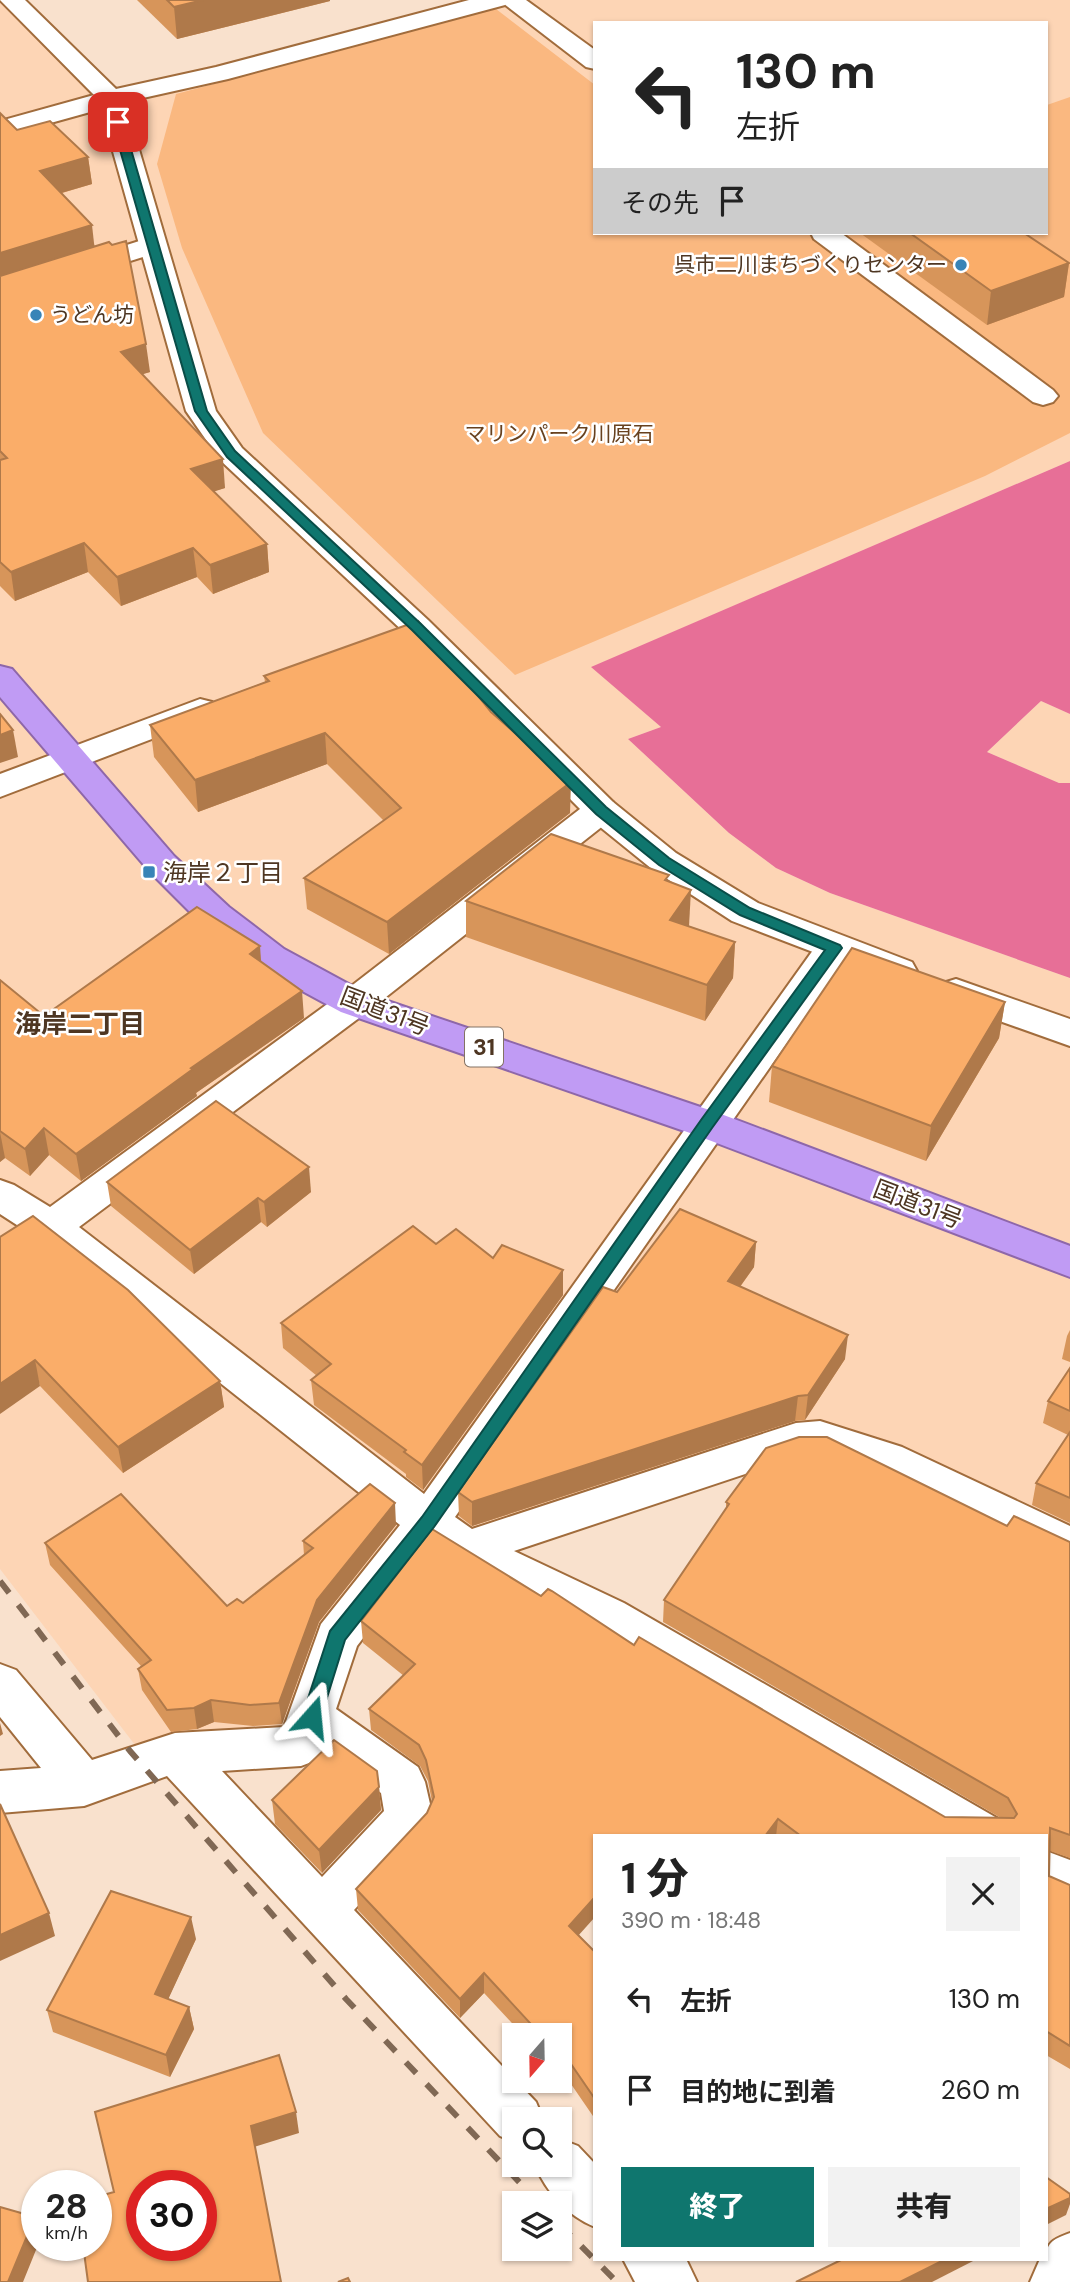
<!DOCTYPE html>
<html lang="ja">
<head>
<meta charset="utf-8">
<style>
  body { margin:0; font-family:"DM Sans","Noto Sans JP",sans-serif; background:#f2f2f2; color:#222; height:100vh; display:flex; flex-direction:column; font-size:26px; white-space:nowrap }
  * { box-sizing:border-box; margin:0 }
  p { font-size:23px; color:#767676 }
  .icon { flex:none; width:38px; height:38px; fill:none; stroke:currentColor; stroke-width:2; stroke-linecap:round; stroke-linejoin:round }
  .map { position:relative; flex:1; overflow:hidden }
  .details { position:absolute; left:593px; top:1834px; width:455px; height:427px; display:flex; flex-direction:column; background:#fff; border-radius:0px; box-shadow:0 2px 5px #0004 }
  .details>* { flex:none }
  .top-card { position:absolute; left:593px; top:21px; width:455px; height:214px; border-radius:0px; box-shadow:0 2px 5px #0004; background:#fff; color:#222; overflow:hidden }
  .needle { width:46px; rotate:200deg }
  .fabs { position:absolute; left:502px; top:2023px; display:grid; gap:14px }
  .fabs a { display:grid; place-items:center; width:70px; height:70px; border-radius:0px; background:#fff; box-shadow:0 2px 5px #0004; font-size:35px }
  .speed { position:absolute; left:21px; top:2170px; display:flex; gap:14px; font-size:35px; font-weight:700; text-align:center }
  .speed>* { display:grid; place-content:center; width:91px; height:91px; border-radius:50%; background:#fff; box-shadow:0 2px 5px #0004; line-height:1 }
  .speed small { font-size:18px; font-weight:400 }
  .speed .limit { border:10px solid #d22; background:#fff; color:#111 }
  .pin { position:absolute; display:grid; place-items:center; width:60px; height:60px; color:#fff; margin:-30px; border-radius:14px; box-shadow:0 4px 10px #0006 }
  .me { position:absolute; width:77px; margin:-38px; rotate:18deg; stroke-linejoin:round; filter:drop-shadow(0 0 5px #0008) }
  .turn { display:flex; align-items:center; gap:24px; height:147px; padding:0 28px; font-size:32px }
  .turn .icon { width:91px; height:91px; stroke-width:2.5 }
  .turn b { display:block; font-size:49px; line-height:60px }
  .then { display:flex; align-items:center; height:66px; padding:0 28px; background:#0003; gap:14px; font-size:26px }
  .round { display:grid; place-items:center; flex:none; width:74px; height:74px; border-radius:0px; background:#f2f2f2 }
  .head { display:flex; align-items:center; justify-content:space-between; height:119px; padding:0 28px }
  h1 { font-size:42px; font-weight:800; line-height:52px }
  .primary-button { display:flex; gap:14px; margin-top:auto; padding:14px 28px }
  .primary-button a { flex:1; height:80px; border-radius:0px; background:#0f766e; color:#fff; font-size:28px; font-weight:800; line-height:80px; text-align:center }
  .primary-button a+a { background:#f2f2f2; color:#222 }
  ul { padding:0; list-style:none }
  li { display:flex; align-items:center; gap:21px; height:91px; padding:0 28px }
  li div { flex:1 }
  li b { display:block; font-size:26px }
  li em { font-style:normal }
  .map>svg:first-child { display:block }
</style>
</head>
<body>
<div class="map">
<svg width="1070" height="2282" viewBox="0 0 1070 2282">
  <rect width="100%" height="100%" fill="#f9e1cd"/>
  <!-- built -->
  <g fill="#fdd5b5" fill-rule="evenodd">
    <path d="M0 0H25L118 88 488 0H1070V461L592 667 661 727 628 739 729 833 776 868 830 893 1070 978V1551L774 1443 364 1606 317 1722 261 1754 135 1745 0 1569ZM595 23H1046V233H595Z"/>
    <polygon points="1041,701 1070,714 1070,783 1059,783 987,752"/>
  </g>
  <!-- green -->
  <polygon fill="#fab880" points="496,9 595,85 595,233 1046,233 1047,105 1070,97 1070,433 985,476 515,675 263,433 182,248 157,164 176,94"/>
  <!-- water -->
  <polygon fill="#e76f97" points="1070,461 1070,714 1041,701 987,752 1059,783 1070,783 1070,978 830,893 776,868 729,833 628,739 661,727 591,667"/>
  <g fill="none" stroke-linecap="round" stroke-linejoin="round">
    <!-- minor casing -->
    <g stroke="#a16c3c" stroke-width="4">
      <g id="minor">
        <polygon points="499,0 526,0 595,50 595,69 586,67"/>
        <polygon points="811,233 841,233 1053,390 1058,396 1053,402 1043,405 1033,402 814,239"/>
        <polygon points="152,237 162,239 166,245 162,251 0,302 0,285"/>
        <polygon points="200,699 212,702 217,709 212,716 0,797 0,774"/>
        <path d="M601 799 613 802 618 810 613 818 367 1012 79 1227 424 1494 821 939 834 936 847 939 852 948 847 957 455 1517 472 1529 796 1423 820 1421 902 1447 1070 1526V1564L874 1472 820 1455 796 1457 514 1551 624 1603 1002 1821 1009 1836H942L592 1629 452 1562 432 1548 357 1646 336 1709 418 1767 425 1782 433 1817 426 1832 354 1910 536 2102 543 2119H514V2142L500 2136 167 1776 84 1806 0 1813V1771L41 1768 0 1717V1664L16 1670 92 1760 175 1733 284 1727 321 1624 400 1525 37 1238 0 1214V1180L14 1185 50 1207 341 994 589 802ZM322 1750 381 1793 384 1811 322 1877 222 1771 301 1766 317 1760Z"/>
        <polygon points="1046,1851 1070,1860 1070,1907 1046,1897"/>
        <path d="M560 2139 578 2146 595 2164V2227C568 2216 546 2192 535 2165H560Z"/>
        <path d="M1070 2233V2282H1030L1040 2259H1046C1046 2241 1055 2239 1070 2233Z"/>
        <polygon points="623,2259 686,2259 697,2282 635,2282"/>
      </g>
    </g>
    <!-- tertiary casing -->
    <g stroke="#a16c3c" stroke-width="4">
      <g id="tertiary">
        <polygon points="0,0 25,0 116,89 216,67 469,0 509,0 505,5 228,79 125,102 216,411 242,448 428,620 613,802 676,853 758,903 912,962 917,971 912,980 899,984 886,980 732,921 652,869 589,818 406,634 220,460 186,411 101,109 0,137 0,121 94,95"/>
        <polygon points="956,979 1070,1019 1070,1046 943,1001 938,992 943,983"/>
      </g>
    </g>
    <!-- trunk casing -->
    <g stroke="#8e67a9" stroke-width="4">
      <polygon id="trunk" points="0,666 12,669 174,856 229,907 284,949 367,994 721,1114 1070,1246 1070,1277 693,1134 341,1012 258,967 203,925 150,872 0,697"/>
    </g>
    <!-- minor -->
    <use href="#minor" fill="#fff" fill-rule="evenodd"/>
    <!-- tertiary -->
    <use href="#tertiary" fill="#fff" fill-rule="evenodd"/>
    <!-- trunk -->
    <use href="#trunk" fill="#c09bf4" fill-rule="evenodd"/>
    <!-- rail -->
    <g stroke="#806854" stroke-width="6" stroke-dasharray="15 15" stroke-linecap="butt">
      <polyline points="0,1581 130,1751 346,1999 539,2203"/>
      <polyline points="560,2225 617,2282"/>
    </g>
  </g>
  <!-- wall -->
  <g fill="#d7955a">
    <polygon points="137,0 330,0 330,1 177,39"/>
    <polygon points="0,113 17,130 88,157 92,184 62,193 95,246 150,372 142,374 225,488 214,491 267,544 269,572 213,594 197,577 121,606 88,572 15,601 0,586"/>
    <polygon points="860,233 1024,233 1069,263 1064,297 987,325"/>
    <polygon points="264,676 570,813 389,954 307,909 304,878 384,821 327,764 198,812 154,757 150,725 265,682"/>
    <polygon points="669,882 689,926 735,942 733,978 705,1021 466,937 466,901"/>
    <polygon points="261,962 304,1018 196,1093 197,1096 81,1181 49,1155 30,1176 5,1158 0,1162 0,980 44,1016"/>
    <polygon points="1005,1002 999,1038 926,1161 769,1102 772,1066"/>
    <polygon points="107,1182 311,1192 267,1227 261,1222 194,1274 111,1206"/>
    <polygon points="0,1237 220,1381 224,1407 123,1473 40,1386"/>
    <polygon points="756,1242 754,1267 740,1287 845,1359 805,1420 795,1421 472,1526 459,1516 458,1492 617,1292"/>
    <polygon points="436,1244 493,1258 563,1270 563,1295 423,1490 406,1477 406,1474 314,1405 311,1380 317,1376 283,1348 281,1323"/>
    <polygon points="1070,1330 1070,1362 1062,1359 1067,1336"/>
    <polygon points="1070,1368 1070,1523 1032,1505 1036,1483 1068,1435 1043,1423 1048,1401"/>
    <polygon points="726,1502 1007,1526 1070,1542 1070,1858 1050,1851 1049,1876 1070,1885 1070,2069 1046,2055 1046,1836 595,1836 579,1935 595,1952 595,2119 560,2068 560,2035 523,2035 484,1993 460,2018 358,1910 356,1889 427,1813 432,1802 428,1781 420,1766 371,1730 369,1709 404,1676 363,1643 361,1621 541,1596 634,1645 945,1817 1001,1818 663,1622 664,1600 726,1509"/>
    <polygon points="396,1525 319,1622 282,1724 253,1726 214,1722 197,1729 171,1732 142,1690 138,1669 141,1666 50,1565 45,1543 227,1606 243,1603 304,1555 303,1541"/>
    <polygon points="379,1787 381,1810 322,1873 275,1824 272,1800"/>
    <polygon points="196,1939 168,1999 189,2007 194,2029 170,2077 53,2032 47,2010"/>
  </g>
  <!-- shaded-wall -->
  <g fill="#af794a">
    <polygon points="203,0 330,0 330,1 177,39 174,7"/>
    <polygon points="88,157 92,184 44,198 40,171"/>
    <polygon points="92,225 95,252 0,282 0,253"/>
    <polygon points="1069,263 1064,297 987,325 991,291"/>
    <polygon points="146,344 150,372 124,380 121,352"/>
    <polygon points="223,459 225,488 194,498 191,469"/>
    <polygon points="84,543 88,572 15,601 11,572"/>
    <polygon points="267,544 269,572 213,594 210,565"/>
    <polygon points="193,548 197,577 121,606 117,577"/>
    <polygon points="13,730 18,757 0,763 0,735"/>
    <polygon points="325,733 327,764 198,812 195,780"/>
    <polygon points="571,782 570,813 389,954 387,922"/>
    <polygon points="691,890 689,926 668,956 670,920"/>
    <polygon points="735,942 733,978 705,1021 707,985"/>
    <polygon points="260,946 262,973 250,954"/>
    <polygon points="302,991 304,1018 196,1093 197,1096 81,1181 76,1154 191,1068"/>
    <polygon points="1005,1002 999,1038 926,1161 931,1126"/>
    <polygon points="44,1128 49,1155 30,1176 25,1149"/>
    <polygon points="0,1132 5,1158 0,1162"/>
    <polygon points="309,1167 311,1192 267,1227 264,1202"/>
    <polygon points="258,1198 261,1222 194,1274 190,1250"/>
    <polygon points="756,1242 754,1267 726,1306 728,1281"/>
    <polygon points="563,1270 563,1295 423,1490 422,1465"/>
    <polygon points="848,1335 845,1359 805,1420 808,1395"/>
    <polygon points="35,1360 40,1386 0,1414 0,1384"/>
    <polygon points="220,1381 224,1407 123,1473 118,1447"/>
    <polygon points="798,1396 795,1421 472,1526 472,1502"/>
    <polygon points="395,1503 396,1525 319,1622 282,1724 279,1703 317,1600"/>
    <polygon points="211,1700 214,1722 197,1729 194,1708"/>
    <polygon points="0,1723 3,1734 0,1736"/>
    <polygon points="379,1787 381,1810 322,1873 319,1850"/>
    <polygon points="778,1819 776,1836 765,1836"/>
    <polygon points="595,1897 595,1917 569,1946 569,1926"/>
    <polygon points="49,1913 55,1936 0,1961 0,1935"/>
    <polygon points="191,1917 196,1939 160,2017 155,1994"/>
    <polygon points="484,1973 484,1993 460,2018 460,1999"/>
    <polygon points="189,2007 194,2029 170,2077 166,2055"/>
    <polygon points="296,2112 299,2133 254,2147 251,2126"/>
    <polygon points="1070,2198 1070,2204 1066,2215 1046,2225 1046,2209"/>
    <polygon points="35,2217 37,2224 37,2245 38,2245 23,2282 8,2282"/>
    <polygon points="946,2259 977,2259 932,2282 900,2282"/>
  </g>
  <!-- building -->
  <g fill="#faad69" stroke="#af794a" stroke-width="2" fill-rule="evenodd">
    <polygon points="167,0 203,0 174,7"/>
    <polygon points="0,113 17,130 50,121 88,157 40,171 92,225 0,253"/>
    <polygon points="910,233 1024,233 1069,263 991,291"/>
    <polygon points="126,241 146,344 121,352 223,459 191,469 267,544 210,565 193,548 117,577 84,543 11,572 0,562 0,460 7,458 0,451 0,276 109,242 112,245"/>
    <polygon points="418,621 491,712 571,782 387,922 304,878 401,808 325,733 195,780 150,725 269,681 264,676"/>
    <polygon points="0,714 13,730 0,735"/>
    <polygon points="551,834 669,875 665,880 691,890 670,920 735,942 707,985 466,901"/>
    <polygon points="197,907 260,946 250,954 302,991 191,1068 193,1069 76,1154 44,1128 25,1149 0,1131 0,980 44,1016"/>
    <polygon points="852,948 1005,1002 931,1126 772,1066"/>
    <polygon points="216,1101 309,1167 264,1202 258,1198 190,1250 107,1182"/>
    <polygon points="680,1209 756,1242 728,1281 848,1335 808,1395 798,1396 472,1502 458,1492 603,1287 617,1292"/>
    <polygon points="33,1216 128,1290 220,1381 118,1447 35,1360 0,1384 0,1237"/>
    <polygon points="413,1226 436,1244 456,1229 493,1258 502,1245 563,1270 422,1465 404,1452 406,1450 311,1380 331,1364 281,1323"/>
    <polygon points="1070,1368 1070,1411 1048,1401"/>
    <polygon points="1070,1432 1070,1498 1036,1483"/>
    <polygon points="799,1437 827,1437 1007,1526 1014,1516 1070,1542 1070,1835 1050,1828 1049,1876 1070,1885 1070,2046 1046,2031 1046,1836 801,1836 778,1819 765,1836 595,1836 595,1897 569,1926 595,1952 595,2099 560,2048 560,2035 541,2035 484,1973 460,1999 356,1889 427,1813 434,1797 426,1760 419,1745 369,1709 415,1664 361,1621 432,1529 541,1596 548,1589 552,1591 634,1645 639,1637 945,1817 1014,1818 1017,1814 1008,1798 664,1600 729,1504 726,1502 766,1448"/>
    <polygon points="370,1484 395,1503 317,1600 279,1703 250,1705 211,1700 194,1708 167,1710 138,1669 151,1660 45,1543 121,1494 227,1606 237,1599 243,1603 313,1548 303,1541"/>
    <polygon points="334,1740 377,1771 379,1787 319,1850 272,1800"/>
    <polygon points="0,1804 49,1913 0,1935"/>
    <polygon points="111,1891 191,1917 155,1994 189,2007 166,2055 47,2010"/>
    <path d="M279 2055 296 2112 251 2126 281 2282H88L83 2245H96V2197L114 2192 95 2112ZM142 2186H201V2245H142Z"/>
    <polygon points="1046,2177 1070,2194 1070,2198 1046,2209"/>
    <polygon points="0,2207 35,2217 8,2282 0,2282"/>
    <polygon points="843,2259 946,2259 900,2282 796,2282"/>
    <polygon points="348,2278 350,2282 338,2282"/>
  </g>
  <!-- route -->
  <polygon fill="#0f766e" stroke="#0a4d48" stroke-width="2" points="118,119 123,122 207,411 235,451 421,624 606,807 669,858 750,908 840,945 842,948 712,1128 434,1527 345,1640 321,1717 319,1722 312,1725 305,1722 302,1717 330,1631 422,1517 701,1120 825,950 740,915 659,865 596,814 412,630 227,457 195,411 112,122"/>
  <!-- markers -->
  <g fill="#3884b7" stroke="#fff" stroke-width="2.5">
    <circle cx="961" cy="265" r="7"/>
    <circle cx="36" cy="315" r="7"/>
    <rect x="142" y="865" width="14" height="14" rx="3.5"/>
  </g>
  <g text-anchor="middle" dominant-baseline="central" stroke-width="5" stroke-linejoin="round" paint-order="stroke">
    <!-- far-poi labels -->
    <g font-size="21" fill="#4e3622" stroke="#fff" text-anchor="end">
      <text x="947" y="265">呉市二川まちづくりセンター</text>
      <text x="50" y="315" text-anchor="start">うどん坊</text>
    </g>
    <!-- far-park labels -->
    <g font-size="21" fill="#68411e" stroke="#fff">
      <text x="559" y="434">マリンパーク川原石</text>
    </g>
    <!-- shield labels -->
    <rect fill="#fff" stroke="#837264" stroke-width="2" x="465" y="1027.5" width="38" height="39" rx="5"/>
    <g font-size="23" font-weight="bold" fill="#4e3622">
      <text x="484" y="1047">31</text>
    </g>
    <!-- poi labels -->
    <g font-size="24" fill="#4e3622" stroke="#fff" text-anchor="start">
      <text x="163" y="872">海岸２丁目</text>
    </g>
    <!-- street labels -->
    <g font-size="24" fill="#4e3622" stroke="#fff">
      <text transform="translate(385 1011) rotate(21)">国道31号</text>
      <text transform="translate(918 1204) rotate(21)">国道31号</text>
    </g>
    <!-- neighbourhood labels -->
    <g font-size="26" font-weight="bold" fill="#4e3622" stroke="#fff">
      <text x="80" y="1024">海岸二丁目</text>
    </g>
  </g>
</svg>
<div class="fabs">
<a><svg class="needle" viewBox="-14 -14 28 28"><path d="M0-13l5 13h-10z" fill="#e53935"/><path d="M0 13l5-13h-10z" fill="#767676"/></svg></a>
<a><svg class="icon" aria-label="search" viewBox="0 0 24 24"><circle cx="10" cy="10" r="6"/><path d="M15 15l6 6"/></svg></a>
<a><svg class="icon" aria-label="layers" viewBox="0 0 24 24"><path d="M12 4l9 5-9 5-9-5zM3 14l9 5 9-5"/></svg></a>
</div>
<div class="speed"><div>28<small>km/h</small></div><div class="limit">30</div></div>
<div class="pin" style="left:118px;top:122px;background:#d93025"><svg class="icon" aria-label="arrive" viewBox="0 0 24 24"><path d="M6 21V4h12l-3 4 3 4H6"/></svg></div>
<svg class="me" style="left:312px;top:1717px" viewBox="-20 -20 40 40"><path d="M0-17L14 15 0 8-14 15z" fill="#0f766e" stroke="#fff" stroke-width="4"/></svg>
<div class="top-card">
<div class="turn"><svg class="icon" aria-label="left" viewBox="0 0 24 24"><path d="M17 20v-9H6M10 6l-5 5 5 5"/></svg><div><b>130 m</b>左折</div></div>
<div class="then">その先<svg class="icon" aria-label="arrive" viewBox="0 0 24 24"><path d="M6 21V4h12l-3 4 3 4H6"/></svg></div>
</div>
<section class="details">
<div class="head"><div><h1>1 分</h1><p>390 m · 18:48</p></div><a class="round"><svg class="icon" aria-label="close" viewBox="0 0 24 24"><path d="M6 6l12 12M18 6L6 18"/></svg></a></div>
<ul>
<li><svg class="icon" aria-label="left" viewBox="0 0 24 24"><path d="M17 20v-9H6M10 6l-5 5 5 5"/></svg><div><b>左折</b></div><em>130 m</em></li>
<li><svg class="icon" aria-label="arrive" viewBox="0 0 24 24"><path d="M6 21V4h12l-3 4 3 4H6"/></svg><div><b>目的地に到着</b></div><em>260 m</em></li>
</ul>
<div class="primary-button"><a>終了</a><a>共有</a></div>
</section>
</div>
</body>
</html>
